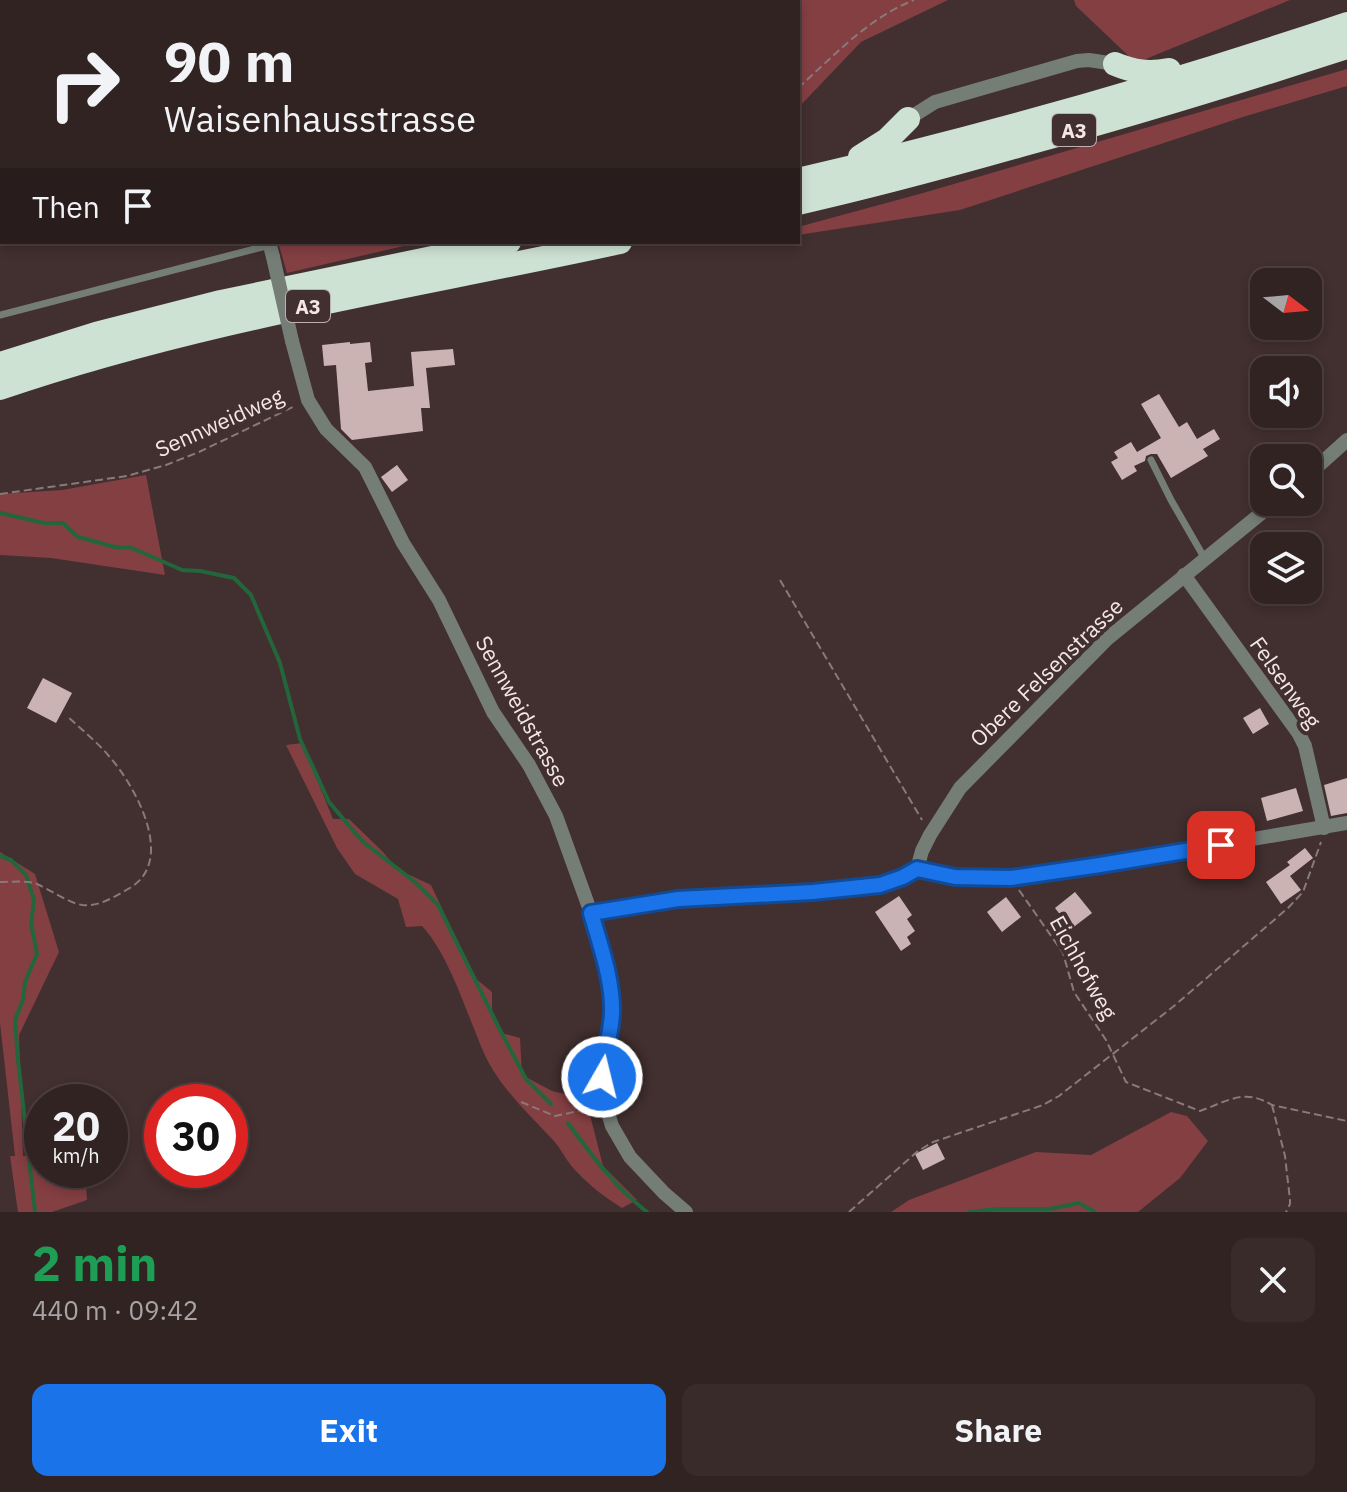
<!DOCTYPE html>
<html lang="en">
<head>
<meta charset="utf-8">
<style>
  body { margin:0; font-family:"IBM Plex Sans",sans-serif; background:#3a2b2b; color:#f1f3f6; height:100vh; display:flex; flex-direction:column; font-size:30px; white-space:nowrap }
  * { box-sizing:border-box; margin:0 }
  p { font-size:26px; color:#a8a4a6 }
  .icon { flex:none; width:44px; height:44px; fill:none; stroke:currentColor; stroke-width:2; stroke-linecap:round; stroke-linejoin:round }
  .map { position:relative; height:1212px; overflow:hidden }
  .sheet { display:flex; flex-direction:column; background:#322323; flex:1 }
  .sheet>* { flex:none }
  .guide { position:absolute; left:0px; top:0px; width:800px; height:244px; box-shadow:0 4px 12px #0003,0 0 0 2px #4d4041; background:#322323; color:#f1f3f6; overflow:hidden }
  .needle { width:52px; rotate:106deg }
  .fabs { position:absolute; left:1250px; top:268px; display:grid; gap:16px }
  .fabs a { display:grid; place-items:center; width:72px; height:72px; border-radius:16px; background:#322323; box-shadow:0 4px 12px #0003,0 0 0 2px #4d4041; font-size:40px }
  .speed { position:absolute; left:24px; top:1084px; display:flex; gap:16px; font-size:40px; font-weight:700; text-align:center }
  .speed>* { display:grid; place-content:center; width:104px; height:104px; border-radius:50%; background:#322323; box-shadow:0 4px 12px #0003,0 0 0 2px #4d4041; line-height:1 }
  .speed small { font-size:20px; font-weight:400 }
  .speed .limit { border:12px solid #d22; background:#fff; color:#111 }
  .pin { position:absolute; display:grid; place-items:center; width:68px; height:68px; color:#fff; margin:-34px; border-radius:16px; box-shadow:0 4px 12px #0006 }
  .me { position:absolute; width:88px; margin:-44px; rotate:8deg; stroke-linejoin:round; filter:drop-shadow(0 0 6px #0008) }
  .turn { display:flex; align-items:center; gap:28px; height:168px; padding:0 32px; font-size:36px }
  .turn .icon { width:104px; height:104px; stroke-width:2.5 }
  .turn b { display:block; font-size:56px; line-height:68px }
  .then { display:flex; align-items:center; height:76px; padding:0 32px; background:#0003; gap:16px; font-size:30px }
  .round { display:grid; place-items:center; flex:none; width:84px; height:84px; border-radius:16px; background:#3a2b2b }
  .head { display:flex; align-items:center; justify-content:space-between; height:136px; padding:0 32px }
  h1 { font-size:48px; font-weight:800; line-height:60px; color:#1e9e55 }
  .primary-button { display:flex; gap:16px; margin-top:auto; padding:16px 32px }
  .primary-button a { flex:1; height:92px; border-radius:16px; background:#1a73e8; color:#fff; font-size:32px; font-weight:800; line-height:92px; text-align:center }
  .primary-button a+a { background:#3a2b2b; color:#f1f3f6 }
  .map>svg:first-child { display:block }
</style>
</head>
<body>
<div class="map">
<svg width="1347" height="1212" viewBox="0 0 1347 1212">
  <rect width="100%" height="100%" fill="#422f2f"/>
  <!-- green -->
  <g fill="#843f43">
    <polygon points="309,0 948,0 861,42 798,108 798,2 310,2"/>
    <polygon points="1074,0 1290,0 1136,63 1076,6"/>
    <polygon points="1347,69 1347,86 1243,117 960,210 798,235 798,227 923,193"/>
    <polygon points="278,242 421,242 287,273"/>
    <polygon points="146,475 165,575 51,558 0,555 0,494 62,490"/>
    <path d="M302 743 333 819H349L383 852 397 869 431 885 475 978 492 992V1014L501 1033 520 1038 522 1075 552 1091 586 1099 603 1166 637 1200 622 1208C604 1197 589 1185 574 1169 566 1160 561 1149 553 1140 528 1113 499 1087 484 1053 467 1015 450 956 422 926L406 927 398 899 355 874 337 848 286 745Z"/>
    <polygon points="0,852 35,874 59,952 19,1035 23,1156 42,1156 42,1170 85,1170 87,1200 52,1212 18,1212 10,1156 15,1156 0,1023"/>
    <polygon points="1171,1112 1187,1116 1208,1141 1180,1178 1138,1212 891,1212 909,1200 1036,1152 1091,1155"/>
  </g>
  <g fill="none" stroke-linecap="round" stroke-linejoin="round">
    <!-- stream -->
    <g stroke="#23663c" stroke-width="4">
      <polyline points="0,513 44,523 63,523 78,537 115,547 132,548 182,570 200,571 234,578 251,595 280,663 300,739 329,802 362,841 415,882 438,905 499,1028 526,1079 551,1104"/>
      <polyline points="0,856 11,860 26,875 34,900 31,923 37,954 25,982 23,1000 15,1020 18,1060 35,1212"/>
      <path d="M568 1123C592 1156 615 1187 647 1212"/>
      <polyline points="969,1212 997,1209 1050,1209 1079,1203 1095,1212"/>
    </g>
  </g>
  <!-- building -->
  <g fill="#ccb3b3">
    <polygon points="350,342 350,344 370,342 372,362 365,363 368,391 414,386 411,352 453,349 455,365 426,368 430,408 421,408 423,431 352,440 341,429 336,365 324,366 322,345"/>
    <polygon points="1159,394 1179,427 1187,422 1197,439 1214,429 1220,439 1203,449 1208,456 1171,478 1157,454 1151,454 1146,456 1145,461 1134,466 1137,471 1122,480 1111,462 1118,458 1114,452 1131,442 1137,452 1161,438 1141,404"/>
    <polygon points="397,465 408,480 392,492 381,477"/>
    <polygon points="43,678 72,693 56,723 27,708"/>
    <polygon points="1260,708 1269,724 1253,734 1243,718"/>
    <polygon points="1347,778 1347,813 1331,816 1324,785"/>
    <polygon points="1296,788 1303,811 1267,821 1261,798"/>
    <polygon points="1216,813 1220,827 1213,829 1215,834 1203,837 1197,820"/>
    <polygon points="1305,848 1313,858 1290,876 1301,890 1281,904 1266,882 1290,865 1287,862"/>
    <polygon points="1075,892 1092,913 1071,929 1055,908"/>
    <polygon points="899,896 912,915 907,919 915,931 907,937 911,944 901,951 875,912"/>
    <polygon points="1006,897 1021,917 1002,932 987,912"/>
    <polygon points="937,1143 945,1159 923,1170 915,1154"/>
  </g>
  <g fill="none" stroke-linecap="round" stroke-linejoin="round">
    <!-- path -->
    <g stroke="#8a7979" stroke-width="2" stroke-dasharray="8 4" stroke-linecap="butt">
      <polyline points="272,2 273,0"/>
      <polyline points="530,2 531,0"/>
      <polyline points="760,2 764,0"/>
      <path d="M798 88C834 56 868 18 914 0"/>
      <polyline points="0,494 127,476 166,465 199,452 295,406"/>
      <polyline points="780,580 922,820"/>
      <path d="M0 882C12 882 26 880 37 884 50 890 69 903 82 905 99 907 114 897 128 889 178 862 135 785 108 755 96 741 81 729 67 716"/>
      <path d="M1019 890 1063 953 1074 992 1106 1040 1126 1082 1200 1111C1228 1101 1244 1088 1272 1105L1347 1121"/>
      <polyline points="521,1102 555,1116 593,1108"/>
      <polyline points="1272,1105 1285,1156 1290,1200 1290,1204 1286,1212"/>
      <polyline points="849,1212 918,1151 933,1142 1043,1105 1059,1096 1174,1006 1288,908 1303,892 1321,842"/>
    </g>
    <!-- lane -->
    <g stroke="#757d77" stroke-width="7">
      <polyline points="0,315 270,245"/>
      <polyline points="1151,460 1171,500 1205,559"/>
    </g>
    <!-- street -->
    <g stroke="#757d77" stroke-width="14">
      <polyline points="908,119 935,102 1077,61 1089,60 1115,64"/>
      <polyline points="0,120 2,121"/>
      <polyline points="269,242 273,257"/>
      <polyline points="292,341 308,400 326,429 365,467 403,543 439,600 493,712 529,765 556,816 591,913 605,965 611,995 612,1013 602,1077 606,1106 612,1126 630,1157 664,1193 686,1212"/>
      <polyline points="1308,475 1347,440"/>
      <polyline points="1184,575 1299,734 1305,746 1324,828"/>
      <polyline points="917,869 922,851 930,835 960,788 1107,639 1275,502"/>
      <polyline points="591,913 678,899 813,892 880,885 903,877 917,869 955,877 1011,878 1100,865 1347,823"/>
    </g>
    <!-- highway -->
    <g stroke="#cee2d3" stroke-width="24">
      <path d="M1115 64C1134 72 1149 74 1169 70"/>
      <polyline points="860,157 887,140 908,119"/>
      <path d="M798 180C983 137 1167 85 1347 24"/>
      <path d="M798 203C873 186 947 166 1021 145 1131 115 1239 82 1347 47"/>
      <polyline points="0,364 96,334 221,302 509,242"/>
      <path d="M0 388C201 319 413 287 620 242"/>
    </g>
    <!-- street-bridge -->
    <polyline stroke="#757d77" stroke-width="14" points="273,257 292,341"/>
  </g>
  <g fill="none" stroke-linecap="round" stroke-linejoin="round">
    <!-- route casing -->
    <g stroke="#114b97" stroke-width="20">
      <path id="route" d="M602 1077C604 1056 611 1034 612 1013 613 980 600 945 591 913L678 899 813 892 880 885 903 877 917 869 955 877 1011 878 1100 865 1221 845"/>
    </g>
    <!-- route -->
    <use href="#route" stroke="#1a73e8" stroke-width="14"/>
  </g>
  <g text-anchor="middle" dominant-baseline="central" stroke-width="8" stroke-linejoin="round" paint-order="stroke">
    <!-- shield labels -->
    <g fill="#422f2f" stroke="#bfb0b0" stroke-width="2">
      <rect x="1052" y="114" width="44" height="32" rx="6"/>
      <rect x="286" y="290" width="44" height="32" rx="6"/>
    </g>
    <g font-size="20" font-weight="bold" fill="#f4e7e7">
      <text x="1074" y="130">A3</text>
      <text x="308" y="306">A3</text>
    </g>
    <!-- street labels -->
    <g font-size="22" fill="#f4e7e7" stroke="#422f2f">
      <text transform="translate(219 422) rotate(-24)">Sennweidweg</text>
      <text transform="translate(1046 672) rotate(-44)">Obere Felsenstrasse</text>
      <text transform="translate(1286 682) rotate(55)">Felsenweg</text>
      <text transform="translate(523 711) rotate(61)">Sennweidstrasse</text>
      <text transform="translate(1084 967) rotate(61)">Eichhofweg</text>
    </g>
  </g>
</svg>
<div class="fabs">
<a><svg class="needle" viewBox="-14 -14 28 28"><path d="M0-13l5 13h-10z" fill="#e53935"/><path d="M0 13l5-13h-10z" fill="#a8a4a6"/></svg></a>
<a><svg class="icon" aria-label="sound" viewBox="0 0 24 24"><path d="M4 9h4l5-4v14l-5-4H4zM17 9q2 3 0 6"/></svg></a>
<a><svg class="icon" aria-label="search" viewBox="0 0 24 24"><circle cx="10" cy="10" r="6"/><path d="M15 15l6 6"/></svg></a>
<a><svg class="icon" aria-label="layers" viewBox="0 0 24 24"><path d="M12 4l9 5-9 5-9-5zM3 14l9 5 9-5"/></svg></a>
</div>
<div class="speed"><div>20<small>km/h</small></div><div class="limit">30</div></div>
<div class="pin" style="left:1221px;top:845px;background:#d93025"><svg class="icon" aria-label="arrive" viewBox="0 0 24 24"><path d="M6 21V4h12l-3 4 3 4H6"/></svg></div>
<svg class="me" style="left:602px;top:1077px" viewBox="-20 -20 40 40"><circle r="17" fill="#1a73e8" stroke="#fff" stroke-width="3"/><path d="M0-11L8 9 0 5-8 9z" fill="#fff"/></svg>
<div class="guide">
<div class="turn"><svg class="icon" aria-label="right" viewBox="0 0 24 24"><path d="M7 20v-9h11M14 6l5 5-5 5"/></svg><div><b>90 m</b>Waisenhausstrasse</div></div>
<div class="then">Then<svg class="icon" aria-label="arrive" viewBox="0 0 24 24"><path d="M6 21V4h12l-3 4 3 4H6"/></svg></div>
</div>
</div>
<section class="sheet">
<div class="head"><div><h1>2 min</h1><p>440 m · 09:42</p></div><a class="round"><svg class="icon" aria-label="close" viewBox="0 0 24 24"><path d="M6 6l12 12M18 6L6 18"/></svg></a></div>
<div class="primary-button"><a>Exit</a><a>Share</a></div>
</section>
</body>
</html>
